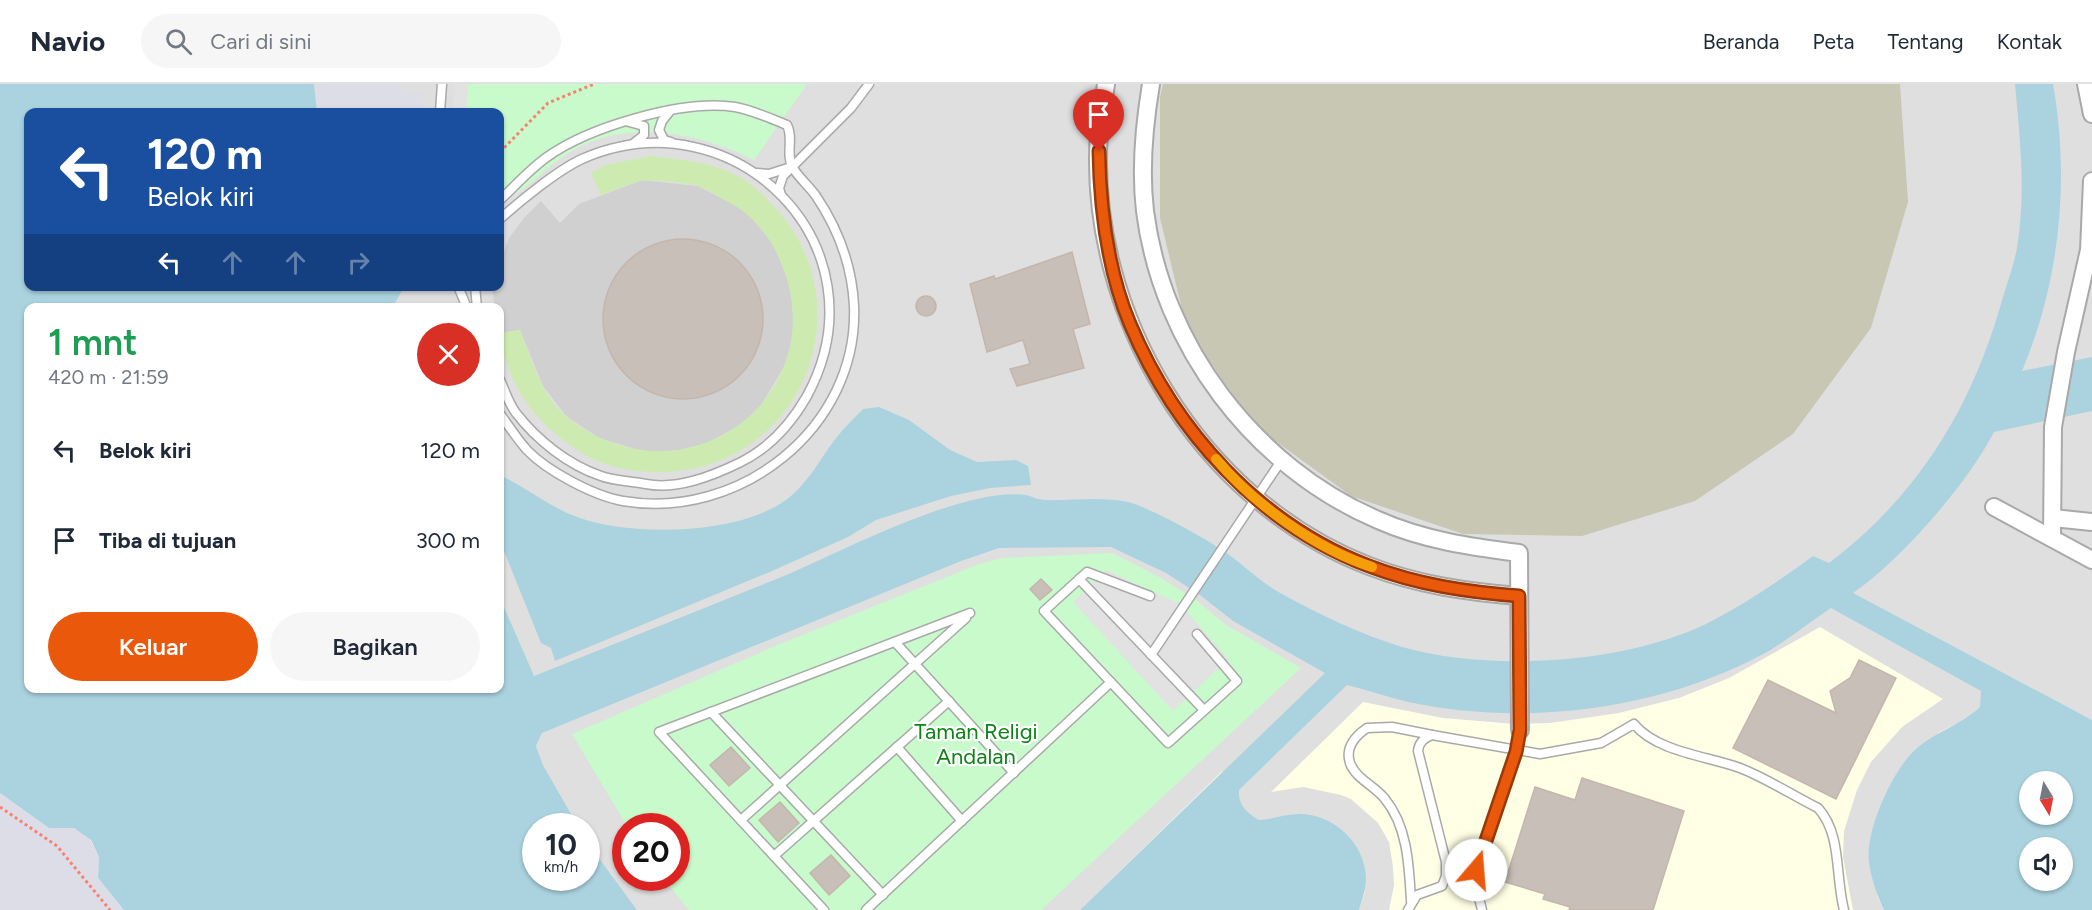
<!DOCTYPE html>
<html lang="id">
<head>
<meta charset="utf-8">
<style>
  body { margin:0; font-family:Figtree,sans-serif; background:#f6f6f7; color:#1f2937; height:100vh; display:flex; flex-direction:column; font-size:22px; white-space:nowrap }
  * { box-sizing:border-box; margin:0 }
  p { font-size:20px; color:#747a83 }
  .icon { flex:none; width:33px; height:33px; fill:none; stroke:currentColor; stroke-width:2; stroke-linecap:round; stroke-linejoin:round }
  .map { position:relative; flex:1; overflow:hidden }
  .side { position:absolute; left:24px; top:219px; width:480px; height:390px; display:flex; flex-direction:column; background:#fff; border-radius:12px; box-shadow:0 2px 4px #0004 }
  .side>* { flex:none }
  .hud { position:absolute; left:24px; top:24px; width:480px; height:183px; border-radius:12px; box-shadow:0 2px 4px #0004; background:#1a4fa0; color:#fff; overflow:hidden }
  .needle { width:39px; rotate:170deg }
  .controls { position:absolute; left:2019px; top:687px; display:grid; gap:12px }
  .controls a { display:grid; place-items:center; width:54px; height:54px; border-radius:50%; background:#fff; box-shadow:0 2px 4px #0004; font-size:30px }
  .speed { position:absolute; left:522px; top:729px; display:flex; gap:12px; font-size:30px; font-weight:700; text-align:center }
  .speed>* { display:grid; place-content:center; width:78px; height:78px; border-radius:50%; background:#fff; box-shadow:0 2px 4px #0004; line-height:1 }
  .speed small { font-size:15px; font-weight:400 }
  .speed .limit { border:9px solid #d22; background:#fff; color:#111 }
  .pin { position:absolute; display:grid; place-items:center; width:51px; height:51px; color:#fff; margin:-62px -26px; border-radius:50% 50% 50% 0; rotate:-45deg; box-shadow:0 0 6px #0007 }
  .pin .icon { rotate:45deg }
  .me { position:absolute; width:66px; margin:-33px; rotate:18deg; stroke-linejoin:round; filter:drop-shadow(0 0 4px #0008) }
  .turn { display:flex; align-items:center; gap:21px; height:126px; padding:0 24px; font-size:27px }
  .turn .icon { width:78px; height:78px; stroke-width:2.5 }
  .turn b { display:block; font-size:42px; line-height:51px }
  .lanes { display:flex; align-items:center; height:57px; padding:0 24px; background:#0003; justify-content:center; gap:30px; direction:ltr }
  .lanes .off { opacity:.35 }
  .round { display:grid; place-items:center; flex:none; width:63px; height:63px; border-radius:32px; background:#f6f6f7 }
  .summary { display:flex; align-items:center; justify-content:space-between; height:102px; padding:0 24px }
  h1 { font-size:36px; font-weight:600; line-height:45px; color:#1e9e55 }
  .button { display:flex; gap:12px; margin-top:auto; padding:12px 24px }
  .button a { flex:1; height:69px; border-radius:36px; background:#ea580c; color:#fff; font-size:24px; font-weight:600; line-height:69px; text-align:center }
  .button a+a { background:#f6f6f7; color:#1f2937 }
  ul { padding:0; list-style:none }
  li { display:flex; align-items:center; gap:18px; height:90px; padding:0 24px }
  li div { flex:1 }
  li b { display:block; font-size:22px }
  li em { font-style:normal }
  header { display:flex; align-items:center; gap:36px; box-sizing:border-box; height:84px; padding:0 30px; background:#fff; border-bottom:2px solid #e0e1e3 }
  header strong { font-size:28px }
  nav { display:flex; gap:33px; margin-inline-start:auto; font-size:21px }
  .search { width:420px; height:54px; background:#f6f6f7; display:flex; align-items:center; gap:15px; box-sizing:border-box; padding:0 21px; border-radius:33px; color:#747a83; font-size:22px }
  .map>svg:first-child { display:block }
</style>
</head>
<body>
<header>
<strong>Navio</strong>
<div class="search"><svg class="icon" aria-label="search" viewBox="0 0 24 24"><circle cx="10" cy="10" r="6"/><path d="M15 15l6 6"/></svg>Cari di sini</div>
<nav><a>Beranda</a><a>Peta</a><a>Tentang</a><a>Kontak</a></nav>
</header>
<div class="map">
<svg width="2092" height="826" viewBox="0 0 2092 826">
  <rect width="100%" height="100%" fill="#f2efe9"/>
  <!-- residential -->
  <path fill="#e0dfdf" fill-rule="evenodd" d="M314 0H2092V636L2011 593 1969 634 1939 648 1877 812 1884 826H1359L1365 808 1317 733 1301 730 1259 736 1247 729 1222 687 1080 826H637L591 766 587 758 586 742H578L543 681 536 662 542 649 553 643 500 514V224L393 223 404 203 500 202V28H317ZM626 742H676V794H626Z"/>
  <!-- education -->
  <polygon fill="#ffffe5" points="1820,543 1943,615 1902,643 1871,678 1857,706 1844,747 1843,773 1853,826 1389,826 1394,801 1393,783 1389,758 1378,739 1351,715 1341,711 1303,703 1271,708 1363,618 1443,634 1515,640 1550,639 1619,629 1679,614 1729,594"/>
  <!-- religious -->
  <polygon fill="#d0d0d0" points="642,96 698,102 746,127 774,161 791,204 794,245 787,278 758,326 737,343 707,359 680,366 648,369 599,354 566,332 543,302 520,246 500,249 500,224 494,223 493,208 494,203 500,202 500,179 509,154 524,134 541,117 560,139 579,120"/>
  <!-- construction -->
  <polygon fill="#c7c7b4" points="1163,0 1900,0 1908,118 1871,244 1793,350 1695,417 1582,452 1463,450 1351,412 1255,342 1187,246 1160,134 1160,13"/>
  <!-- grass -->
  <path fill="#cdebb0" d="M650 72C681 75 710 78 738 92 757 103 774 121 787 138 862 242 791 385 663 388 633 389 602 383 577 366 534 337 507 302 500 249L520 246C530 271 537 298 554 320 567 336 586 348 605 356 716 402 827 297 783 184 773 157 757 133 730 119 720 114 709 106 698 102 688 99 650 95 640 97 627 101 614 106 601 111L591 89 605 81Z"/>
  <!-- park -->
  <g fill="#c8facc">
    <path d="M468 0H807L754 76C696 46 613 32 557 77 542 88 519 113 501 115L500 28H466Z"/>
    <polygon points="1112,469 1161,494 1196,516 1226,541 1301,584 1041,826 689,826 663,794 676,794 676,742 627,742 572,650 780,560 979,480 1003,474"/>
  </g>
  <!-- parking -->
  <g fill="#e2e2e2">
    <polygon points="455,0 468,0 466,28 453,28"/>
    <polygon points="1106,486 1180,520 1228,575 1173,627 1073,518"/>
  </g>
  <!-- plaza -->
  <g fill="#dddde8">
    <polygon points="314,0 396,0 409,10 423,9 422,28 317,28"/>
    <polygon points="0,709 49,744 74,744 89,754 99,773 98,794 124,826 0,826"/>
  </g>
  <!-- water -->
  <g fill="#aad3df" fill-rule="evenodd">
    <path d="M0 0H314L317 28H28V202L404 203 393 223 28 224V604H500V514L534 592C619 558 705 524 791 489 846 465 967 402 1025 411 1032 412 1038 416 1045 416 1072 417 1101 412 1128 418 1151 424 1213 458 1232 473 1249 486 1263 500 1282 510 1320 531 1360 550 1402 563 1491 588 1624 580 1708 539 1745 520 1779 497 1813 472L1829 479C1920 410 1973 321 2003 213 2008 197 2014 180 2017 164 2026 110 2020 54 2015 0H2053C2070 96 2060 197 2022 287L2092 273V327L1994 348C1968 399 1901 476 1853 509L2092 636V826H1884C1877 811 1871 794 1869 778 1865 748 1891 690 1912 669 1931 649 1960 642 1980 623L1981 607 1831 524C1810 538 1789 555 1767 568 1661 626 1526 643 1408 618 1388 613 1367 606 1347 601L1239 706C1238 721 1246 728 1259 736 1273 735 1286 730 1300 730 1331 730 1360 755 1365 785 1368 799 1363 813 1359 826H1080L1325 589 1233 537 1200 511 1166 489 1111 463 999 464 961 477 542 649 536 662 543 681 578 742H536V794H586L587 758 637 826H124L98 794 99 773 91 756 74 744H49L0 709ZM2030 698H2062V730H2030ZM2030 764H2062V796H2030Z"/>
    <path d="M879 323 909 336 950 366 977 378 1016 376 1028 382 1031 401 990 404 951 412 876 436 848 453 772 487 555 577 551 564 541 559 500 457V391C527 404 550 424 580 434 634 453 745 451 791 412 812 394 823 369 841 348 848 340 856 332 863 325Z"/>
  </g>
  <!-- building -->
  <g fill="#c7bfb8" stroke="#c4b6ab" stroke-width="1.5">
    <circle cx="683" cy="235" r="80"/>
    <polygon points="1072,168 1090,240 1073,245 1084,284 1017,302 1010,285 1030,280 1023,256 987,268 970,200 994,192 995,195"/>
    <circle cx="926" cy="222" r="10"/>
    <polygon points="1041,495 1052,506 1040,516 1030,505"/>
    <polygon points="1859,576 1896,594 1836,715 1733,664 1768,596 1836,629 1830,607 1850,594"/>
    <polygon points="731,663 750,684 729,702 710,681"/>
    <polygon points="1582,694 1684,727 1653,826 1569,826 1570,823 1543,815 1545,810 1505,798 1535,703 1575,716"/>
    <polygon points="780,718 799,739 778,758 759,736"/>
    <polygon points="831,771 850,792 829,811 810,789"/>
  </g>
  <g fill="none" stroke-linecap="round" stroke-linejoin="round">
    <!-- lane casing -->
    <g stroke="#a9a9a9" stroke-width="11">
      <g id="lane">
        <polyline points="670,27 662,37 659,46 664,56 671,58"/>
        <polyline points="440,28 442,0"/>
        <polyline points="629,38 644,42 644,51 634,59"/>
        <polyline points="757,89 769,90 788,84"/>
        <polyline points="781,111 779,104 783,92 851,24 869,0"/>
        <path d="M500 116C515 102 530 85 547 73 589 43 683 15 735 23 752 26 770 34 787 41 794 54 785 71 793 84 799 94 809 102 816 112 839 146 852 181 854 222 859 344 739 437 623 417 594 412 547 387 527 366 517 355 509 342 500 330"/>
        <path d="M500 135C520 117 558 86 582 75 735 8 888 163 807 312 791 340 768 365 739 379 712 392 677 406 646 400 631 397 614 397 601 392 568 381 537 356 516 329 509 320 505 307 500 296"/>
        <polyline points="458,202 467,224"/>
        <polyline points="475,202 477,224"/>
        <polyline points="1079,495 1204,626"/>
        <polyline points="1150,512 1087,488 1044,527 1168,659 1237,597 1197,550"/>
        <polyline points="895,558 1014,689"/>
        <polyline points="1151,571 1281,377"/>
        <polyline points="711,628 883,811"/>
        <polyline points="897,663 962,737"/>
        <polyline points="741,736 966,534"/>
        <polyline points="774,772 949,617"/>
        <path d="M1411 817C1409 783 1408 743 1385 715 1375 702 1356 695 1350 679 1345 664 1355 652 1367 644L1392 643 1432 651"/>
        <polyline points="824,826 659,648 970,529"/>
        <polyline points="866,826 1111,598"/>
        <path d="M1408 826 1417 811 1442 802 1446 792V778L1418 667C1419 658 1424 654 1432 651L1540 670 1601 659 1634 640C1657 668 1707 672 1740 684 1766 694 1792 711 1818 724 1842 750 1835 792 1844 826"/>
        <polyline points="1482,826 1476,802 1476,787 1516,668 1520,646"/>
      </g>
    </g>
    <!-- street casing -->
    <g stroke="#a9a9a9" stroke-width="20">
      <g id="street">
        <path d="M1106 0C1104 16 1100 33 1099 49 1086 229 1200 417 1369 482 1418 501 1468 508 1519 512"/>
        <path d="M1151 0C1144 42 1140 85 1145 127 1162 261 1254 383 1378 436 1423 456 1471 463 1519 469L1520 646"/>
        <polyline points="2086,0 2092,30"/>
        <polyline points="1994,423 2092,476"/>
        <polyline points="2053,434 2092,438"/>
        <polyline points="2052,454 2053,343 2066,268 2089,166 2092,97"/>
      </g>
    </g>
    <!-- path -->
    <g stroke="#fa8072" stroke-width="3" stroke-dasharray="3 3" stroke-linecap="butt">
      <polyline points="500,68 548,19 594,0"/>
      <polyline points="0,723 57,762 110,826"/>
    </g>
    <!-- lane -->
    <use href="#lane" stroke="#fff" stroke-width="8"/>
    <!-- street -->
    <use href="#street" stroke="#fff" stroke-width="16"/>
  </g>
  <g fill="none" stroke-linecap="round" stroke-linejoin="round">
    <!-- route casing -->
    <g stroke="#983908" stroke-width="15">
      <path id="route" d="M1099 67C1100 125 1107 185 1130 240 1175 347 1259 440 1369 482 1418 501 1468 508 1519 512L1520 646 1516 668 1476 786"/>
    </g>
    <!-- route -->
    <use href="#route" stroke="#ea580c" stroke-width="10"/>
    <!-- slow -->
    <path stroke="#f59e0b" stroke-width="10" d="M1216 375C1254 420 1316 465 1372 483"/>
  </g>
  <g text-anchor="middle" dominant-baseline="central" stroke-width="4.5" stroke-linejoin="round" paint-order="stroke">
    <!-- park labels -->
    <g font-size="22" fill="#0c8416" stroke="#fff">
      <text x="976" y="647">Taman Religi<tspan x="976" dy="25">Andalan</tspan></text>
    </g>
  </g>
</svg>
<div class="controls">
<a><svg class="needle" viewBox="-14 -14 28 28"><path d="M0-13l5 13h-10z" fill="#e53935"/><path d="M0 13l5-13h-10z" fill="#747a83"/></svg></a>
<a><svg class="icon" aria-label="sound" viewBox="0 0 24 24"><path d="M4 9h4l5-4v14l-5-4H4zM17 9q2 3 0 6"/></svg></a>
</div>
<div class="speed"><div>10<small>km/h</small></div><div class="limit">20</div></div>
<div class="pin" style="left:1099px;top:67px;background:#d93025"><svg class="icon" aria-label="arrive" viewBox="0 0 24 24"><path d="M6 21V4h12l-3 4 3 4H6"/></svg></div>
<svg class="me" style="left:1476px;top:786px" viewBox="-20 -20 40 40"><circle r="19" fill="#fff"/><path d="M0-13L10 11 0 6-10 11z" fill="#ea580c"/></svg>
<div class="hud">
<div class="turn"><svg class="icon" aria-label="left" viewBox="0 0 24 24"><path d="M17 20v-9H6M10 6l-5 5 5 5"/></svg><div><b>120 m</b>Belok kiri</div></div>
<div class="lanes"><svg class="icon" aria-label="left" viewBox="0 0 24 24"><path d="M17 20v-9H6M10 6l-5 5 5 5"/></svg><svg class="icon off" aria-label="ahead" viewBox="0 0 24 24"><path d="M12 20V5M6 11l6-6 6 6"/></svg><svg class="icon off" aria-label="ahead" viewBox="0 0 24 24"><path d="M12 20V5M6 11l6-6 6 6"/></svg><svg class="icon off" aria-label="right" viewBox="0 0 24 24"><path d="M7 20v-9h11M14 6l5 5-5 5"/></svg></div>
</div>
<section class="side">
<div class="summary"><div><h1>1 mnt</h1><p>420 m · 21:59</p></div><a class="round" style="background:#d93025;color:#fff"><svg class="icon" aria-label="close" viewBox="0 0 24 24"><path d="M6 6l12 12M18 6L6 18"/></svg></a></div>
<ul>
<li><svg class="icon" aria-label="left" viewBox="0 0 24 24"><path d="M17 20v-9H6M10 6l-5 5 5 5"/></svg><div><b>Belok kiri</b></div><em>120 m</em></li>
<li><svg class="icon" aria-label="arrive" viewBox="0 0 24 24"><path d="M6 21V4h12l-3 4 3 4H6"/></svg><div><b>Tiba di tujuan</b></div><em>300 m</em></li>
</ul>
<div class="button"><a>Keluar</a><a>Bagikan</a></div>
</section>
</div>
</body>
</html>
